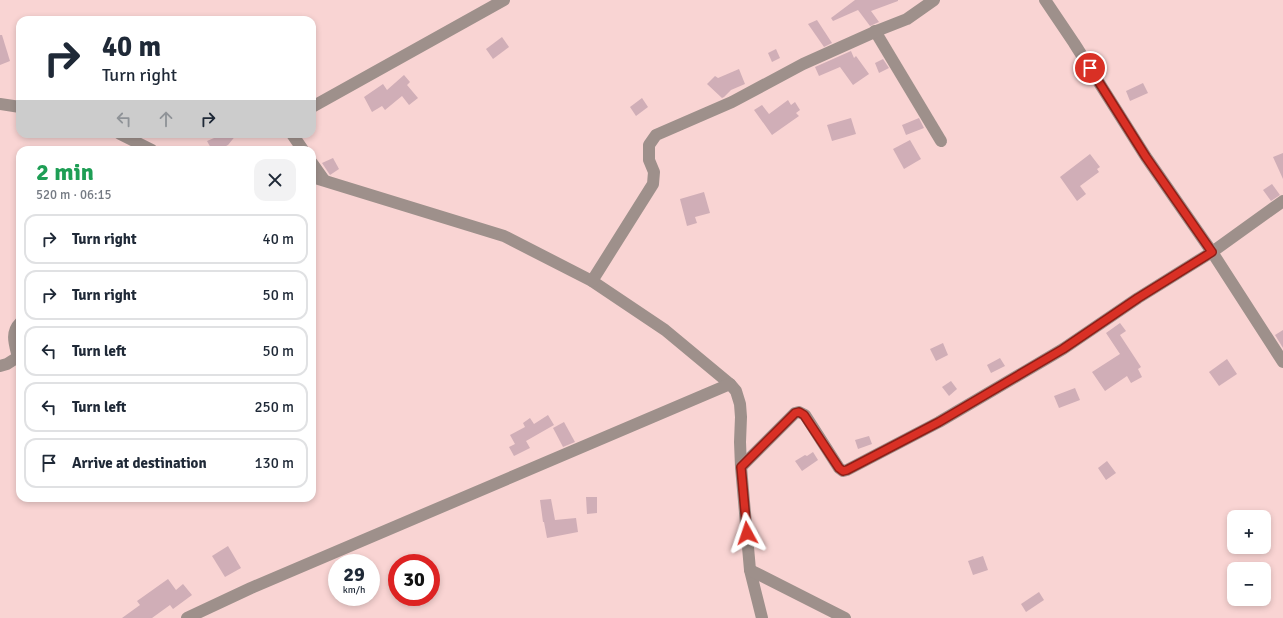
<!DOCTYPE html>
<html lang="en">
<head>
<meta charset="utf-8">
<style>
  body { margin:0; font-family:Signika,sans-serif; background:#f2f2f3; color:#1f2937; height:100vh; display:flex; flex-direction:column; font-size:15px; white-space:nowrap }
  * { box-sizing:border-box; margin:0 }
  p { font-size:13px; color:#747a83 }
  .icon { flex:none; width:22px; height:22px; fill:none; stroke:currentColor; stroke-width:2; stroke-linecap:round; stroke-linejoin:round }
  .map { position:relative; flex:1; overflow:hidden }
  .panel { position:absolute; left:16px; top:146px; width:300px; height:356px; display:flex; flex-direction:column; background:#fff; border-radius:12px; box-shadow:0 2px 6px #0003 }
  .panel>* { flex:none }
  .banner { position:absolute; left:16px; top:16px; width:300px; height:122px; border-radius:12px; box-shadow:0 2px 6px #0003; background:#fff; color:#1f2937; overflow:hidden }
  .fabs { position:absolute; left:1227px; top:510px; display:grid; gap:8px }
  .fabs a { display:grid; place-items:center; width:44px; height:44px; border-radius:8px; background:#fff; box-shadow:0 2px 6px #0003; font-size:20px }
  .speed { position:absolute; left:328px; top:554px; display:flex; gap:8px; font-size:20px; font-weight:700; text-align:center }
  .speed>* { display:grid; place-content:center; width:52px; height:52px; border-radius:50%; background:#fff; box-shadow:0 2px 6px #0003; line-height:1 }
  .speed small { font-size:10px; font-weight:400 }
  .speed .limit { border:6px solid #d22; background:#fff; color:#111 }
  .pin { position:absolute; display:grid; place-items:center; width:34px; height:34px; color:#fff; margin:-17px; border:2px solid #fff; border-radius:50%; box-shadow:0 1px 4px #0007 }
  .me { position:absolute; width:44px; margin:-22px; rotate:355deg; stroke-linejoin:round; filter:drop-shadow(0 0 3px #0008) }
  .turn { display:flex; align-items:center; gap:14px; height:84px; padding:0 20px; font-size:18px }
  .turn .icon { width:52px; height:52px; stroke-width:2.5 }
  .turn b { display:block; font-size:28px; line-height:34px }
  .lanes { display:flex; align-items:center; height:38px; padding:0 20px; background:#0003; justify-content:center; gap:20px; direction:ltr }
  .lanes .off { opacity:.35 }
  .round { display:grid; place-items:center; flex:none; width:42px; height:42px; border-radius:12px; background:#f2f2f3 }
  .overview { display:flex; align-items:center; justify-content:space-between; height:68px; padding:0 20px }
  h1 { font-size:24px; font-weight:800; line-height:30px; color:#1e9e55 }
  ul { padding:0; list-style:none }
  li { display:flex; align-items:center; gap:12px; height:50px; margin:0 8px 6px; padding:0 12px; border:2px solid #e0e1e3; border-radius:12px }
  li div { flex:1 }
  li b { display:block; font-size:15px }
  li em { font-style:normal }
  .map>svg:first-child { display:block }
</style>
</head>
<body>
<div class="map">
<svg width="1283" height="618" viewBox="0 0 1283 618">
  <rect width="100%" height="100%" fill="#f9d4d3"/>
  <!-- building -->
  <g fill="#d0aeb7">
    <polygon points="855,0 898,0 898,1 871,11 879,22 870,26 858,10 833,21 831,18"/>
    <polygon points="817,20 832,43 824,47 808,24"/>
    <polygon points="0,35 2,35 10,61 0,65"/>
    <polygon points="502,37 509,47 493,59 486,49"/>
    <polygon points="776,49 780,58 772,62 768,53"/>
    <polygon points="851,51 854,58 856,56 869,74 853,85 840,67 819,76 815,67"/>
    <polygon points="883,59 889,68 879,73 875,63"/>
    <polygon points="739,69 745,84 731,90 724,97 722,98 707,84 715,76 718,78"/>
    <polygon points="404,75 410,82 407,85 418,98 409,105 402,96 385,110 382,106 372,112 364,97 383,84 387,90"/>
    <polygon points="1143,83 1148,93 1130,101 1126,91"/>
    <polygon points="642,98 648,107 636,116 630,107"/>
    <polygon points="788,100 791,105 795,102 800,110 796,113 799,116 772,135 754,110 762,105 769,114"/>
    <polygon points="851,118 856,134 832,141 827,125"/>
    <polygon points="919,118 924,128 906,135 902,125"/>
    <polygon points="211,134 237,134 228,145 218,150 212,150 207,141 214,138"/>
    <polygon points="910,140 921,159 904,169 893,149"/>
    <polygon points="1283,153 1283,179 1273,157"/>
    <polygon points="1090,154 1100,167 1097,169 1099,172 1080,186 1086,194 1077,201 1060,177"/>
    <polygon points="333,158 339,169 330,175 322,163"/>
    <polygon points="1272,184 1280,195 1271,201 1263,190"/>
    <polygon points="704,192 710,213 695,217 697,223 687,226 680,199"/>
    <polygon points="1120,323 1126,331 1120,335 1141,367 1138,369 1142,377 1131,383 1127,376 1105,391 1092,372 1120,354 1106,333"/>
    <polygon points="1283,330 1283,348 1275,335"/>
    <polygon points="943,343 948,355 936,361 930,349"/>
    <polygon points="1000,358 1005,366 991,373 987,365"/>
    <polygon points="1227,359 1237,374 1219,386 1209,372"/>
    <polygon points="951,381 957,389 949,396 942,387"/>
    <polygon points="1075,388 1080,400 1059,408 1054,396"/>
    <polygon points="548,415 554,425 526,441 530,448 514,456 509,447 515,444 510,435 525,427 523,423 530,418 534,424"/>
    <polygon points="564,422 575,442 563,447 553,428"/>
    <polygon points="869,436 872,444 858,449 855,440"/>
    <polygon points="813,452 818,460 802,471 795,461 805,455 807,456"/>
    <polygon points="1107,461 1116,473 1106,480 1098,468"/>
    <polygon points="586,497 597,497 597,513 587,514"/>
    <polygon points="551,499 555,520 576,518 578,532 547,538 544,522 543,522 540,500"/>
    <polygon points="228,546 241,568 225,577 212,556"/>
    <polygon points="983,556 988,570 973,575 968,561"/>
    <polygon points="168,579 176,590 183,584 192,595 173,609 170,605 152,618 122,618 140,605 137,601"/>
    <polygon points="1039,592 1044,600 1026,612 1021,604"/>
  </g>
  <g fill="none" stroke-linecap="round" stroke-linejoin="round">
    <!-- minor -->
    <g stroke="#9e908b" stroke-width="12">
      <polyline points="1045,0 1074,43 1146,157 1212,252 1283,362"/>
      <polyline points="875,31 941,141"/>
      <polyline points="0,104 20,107"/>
      <polyline points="312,107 504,0"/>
      <polyline points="120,134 152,150"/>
      <polyline points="292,134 303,150"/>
      <polyline points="312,163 324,180"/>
      <polyline points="312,177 504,236 592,281 665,330 730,384 736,391 740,404 741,417 740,442 741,467 750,570 762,618"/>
      <polyline points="592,281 653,184 654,172 649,160 649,145 656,135 732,102 803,64 879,30 907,19 934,0"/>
      <path d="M0 366 7 364 18 357C15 345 10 333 20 323"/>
      <polyline points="741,467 795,413 799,412 805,415 839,468 843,471 847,470 939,422 1063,349 1138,298 1212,252 1283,201"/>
      <polyline points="750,570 845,618"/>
      <polyline points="187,618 251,588 730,384"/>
    </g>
  </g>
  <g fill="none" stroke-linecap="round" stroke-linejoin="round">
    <!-- route casing -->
    <g stroke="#8d1f18" stroke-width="10">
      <polyline id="route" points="747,533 741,467 795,413 799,412 804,415 839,468 843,471 847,470 939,422 1063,349 1138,298 1212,252 1146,157 1090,68"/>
    </g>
    <!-- route -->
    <use href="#route" stroke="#d93025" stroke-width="7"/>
  </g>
</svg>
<div class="fabs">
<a>+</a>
<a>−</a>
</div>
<div class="speed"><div>29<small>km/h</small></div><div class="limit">30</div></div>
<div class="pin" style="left:1090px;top:68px;background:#d93025"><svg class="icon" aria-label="arrive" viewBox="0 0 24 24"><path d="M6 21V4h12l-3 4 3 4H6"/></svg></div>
<svg class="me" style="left:747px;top:533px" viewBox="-20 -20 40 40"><path d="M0-17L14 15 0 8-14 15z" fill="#d93025" stroke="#fff" stroke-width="4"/></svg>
<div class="banner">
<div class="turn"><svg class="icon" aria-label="right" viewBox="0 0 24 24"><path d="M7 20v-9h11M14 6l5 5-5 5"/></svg><div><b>40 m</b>Turn right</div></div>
<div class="lanes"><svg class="icon off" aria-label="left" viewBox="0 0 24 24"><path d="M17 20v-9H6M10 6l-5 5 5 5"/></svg><svg class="icon off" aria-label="ahead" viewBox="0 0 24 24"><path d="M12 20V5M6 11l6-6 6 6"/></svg><svg class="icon" aria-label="right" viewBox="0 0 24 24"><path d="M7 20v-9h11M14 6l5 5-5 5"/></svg></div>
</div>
<section class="panel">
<div class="overview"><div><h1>2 min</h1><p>520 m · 06:15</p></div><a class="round"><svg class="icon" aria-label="close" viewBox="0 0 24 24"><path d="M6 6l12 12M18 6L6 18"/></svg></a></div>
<ul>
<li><svg class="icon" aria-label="right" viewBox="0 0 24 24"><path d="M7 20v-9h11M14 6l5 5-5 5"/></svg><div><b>Turn right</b></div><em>40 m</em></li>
<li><svg class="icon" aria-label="right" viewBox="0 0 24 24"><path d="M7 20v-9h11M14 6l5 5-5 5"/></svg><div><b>Turn right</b></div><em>50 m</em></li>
<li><svg class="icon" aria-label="left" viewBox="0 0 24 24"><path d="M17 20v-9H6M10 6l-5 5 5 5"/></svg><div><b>Turn left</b></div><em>50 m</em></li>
<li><svg class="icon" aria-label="left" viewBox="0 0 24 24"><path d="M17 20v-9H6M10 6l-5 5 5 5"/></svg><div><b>Turn left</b></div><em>250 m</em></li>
<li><svg class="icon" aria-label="arrive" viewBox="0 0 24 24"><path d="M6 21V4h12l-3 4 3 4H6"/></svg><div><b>Arrive at destination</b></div><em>130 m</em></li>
</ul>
</section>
</div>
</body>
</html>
